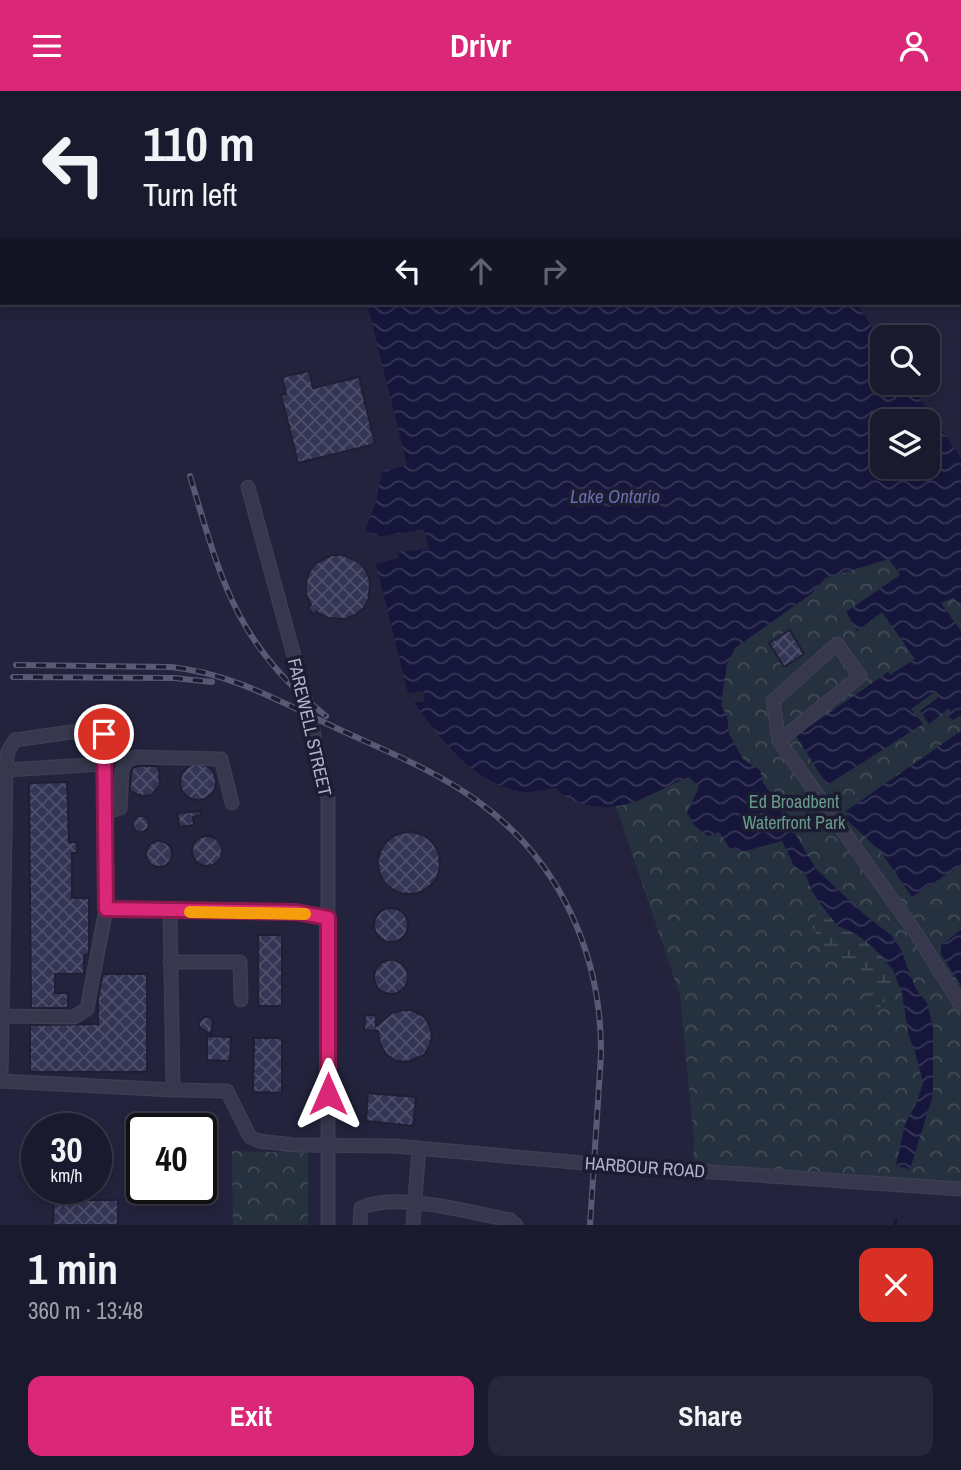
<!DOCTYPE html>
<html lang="en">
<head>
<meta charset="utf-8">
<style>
  body { margin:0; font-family:"Archivo Narrow",sans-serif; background:#27273a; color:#f1f3f6; height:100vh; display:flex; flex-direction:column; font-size:26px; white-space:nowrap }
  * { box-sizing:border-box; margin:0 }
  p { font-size:23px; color:#9fa1aa }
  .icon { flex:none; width:38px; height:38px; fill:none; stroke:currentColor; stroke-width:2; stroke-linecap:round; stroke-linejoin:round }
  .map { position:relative; height:1134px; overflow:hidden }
  .panel { display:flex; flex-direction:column; background:#1a1a2e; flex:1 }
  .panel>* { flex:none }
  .top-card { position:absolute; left:0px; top:0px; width:962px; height:214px; box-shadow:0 4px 10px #0003,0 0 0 2px #38384a; background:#1a1a2e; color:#f1f3f6; overflow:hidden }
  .controls { position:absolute; left:870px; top:234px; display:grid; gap:14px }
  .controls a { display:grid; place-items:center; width:70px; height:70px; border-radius:14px; background:#1a1a2e; box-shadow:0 4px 10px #0003,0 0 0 2px #38384a; font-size:35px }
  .speed { position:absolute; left:21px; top:1022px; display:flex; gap:14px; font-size:35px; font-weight:700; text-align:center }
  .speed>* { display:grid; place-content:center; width:91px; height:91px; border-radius:50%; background:#1a1a2e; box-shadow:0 4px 10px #0003,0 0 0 2px #38384a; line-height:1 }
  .speed small { font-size:18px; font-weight:400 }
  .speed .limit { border:4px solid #111; border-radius:10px; background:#fff; color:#111 }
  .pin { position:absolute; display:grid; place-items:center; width:60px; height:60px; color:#fff; margin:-30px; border:4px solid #fff; border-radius:50%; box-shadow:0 2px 7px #0007 }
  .me { position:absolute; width:77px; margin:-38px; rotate:0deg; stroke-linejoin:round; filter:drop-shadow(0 0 5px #0008) }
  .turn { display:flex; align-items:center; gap:24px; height:147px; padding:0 28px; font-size:32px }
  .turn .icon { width:91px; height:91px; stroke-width:2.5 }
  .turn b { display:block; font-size:49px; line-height:60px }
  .lanes { display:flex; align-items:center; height:66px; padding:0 28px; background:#0003; justify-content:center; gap:35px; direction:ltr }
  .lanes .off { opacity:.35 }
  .round { display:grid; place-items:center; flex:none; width:74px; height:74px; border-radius:14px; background:#27273a }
  .headline { display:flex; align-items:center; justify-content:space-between; height:119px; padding:0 28px }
  h1 { font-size:42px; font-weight:800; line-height:52px }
  .cta { display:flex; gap:14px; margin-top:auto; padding:14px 28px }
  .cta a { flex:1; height:80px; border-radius:14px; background:#db2777; color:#fff; font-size:28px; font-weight:800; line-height:80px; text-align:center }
  .cta a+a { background:#27273a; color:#f1f3f6 }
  header { display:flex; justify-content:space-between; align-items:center; height:91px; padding:0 28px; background:#db2777; color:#fff; font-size:32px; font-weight:800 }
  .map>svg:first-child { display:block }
</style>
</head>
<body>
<header><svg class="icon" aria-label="menu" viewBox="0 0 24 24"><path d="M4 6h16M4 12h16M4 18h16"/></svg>Drivr<svg class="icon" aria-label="person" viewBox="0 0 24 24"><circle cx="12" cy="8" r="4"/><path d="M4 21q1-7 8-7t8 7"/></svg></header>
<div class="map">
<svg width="961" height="1134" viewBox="0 0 961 1134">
  <defs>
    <pattern id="forest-crowns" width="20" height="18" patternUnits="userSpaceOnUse" patternTransform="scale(1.75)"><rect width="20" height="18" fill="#25313e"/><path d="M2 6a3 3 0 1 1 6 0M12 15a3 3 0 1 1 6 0" fill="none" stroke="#424c59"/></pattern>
    <pattern id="wetland-marsh" width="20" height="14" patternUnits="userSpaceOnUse" patternTransform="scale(1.75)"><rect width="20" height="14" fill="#25313e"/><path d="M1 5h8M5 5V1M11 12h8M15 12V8" fill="none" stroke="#424c59"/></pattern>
    <pattern id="water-waves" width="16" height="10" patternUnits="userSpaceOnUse" patternTransform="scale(1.75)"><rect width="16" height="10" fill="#16163c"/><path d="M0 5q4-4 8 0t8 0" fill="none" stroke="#363657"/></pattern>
    <pattern id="building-cross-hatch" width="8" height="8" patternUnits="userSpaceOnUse" patternTransform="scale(1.75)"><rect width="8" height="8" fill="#343554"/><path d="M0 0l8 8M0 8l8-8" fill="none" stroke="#4f506b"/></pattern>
  </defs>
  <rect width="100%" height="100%" fill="#23233d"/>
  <!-- forest -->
  <g fill="url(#forest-crowns)">
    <polygon points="961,389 961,1094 693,1075 694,1051 680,905 608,691 711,549"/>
    <polygon points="232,1060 308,1062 308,1134 233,1134"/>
  </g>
  <!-- wetland -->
  <path fill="url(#wetland-marsh)" d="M821 814C832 830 839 833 855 843 875 854 890 873 899 894L874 922 861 877 829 863 811 834Z"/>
  <!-- water -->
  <g fill="url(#water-waves)" fill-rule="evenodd">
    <polygon points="318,0 506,0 506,2 319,2"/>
    <path d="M367 212H856L882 250V292H910L961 367V514L953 507 941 512 961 540V624L953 629 947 624 951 620 949 617 929 633 920 620 939 606 936 600 911 618 923 633 827 694 796 645 888 581 890 584 915 568 882 521 857 540 846 521 900 484 889 468 825 487 811 503 735 557 727 573 721 614 727 625 729 643 743 668 760 679 763 692 772 704 773 714 789 728 791 736 816 778 866 825 891 844 900 857 916 898 927 912 933 936V1004L910 1078 896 1075 905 1033 917 1011 923 992 914 957 909 946 902 902 893 879 874 857 856 843 838 835 828 823 811 799 806 784 794 775 782 750 745 760 731 759 719 741 708 745 695 735 687 722 699 696 689 686C652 701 626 724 584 713 571 709 565 707 556 697 547 698 537 701 528 701 479 699 440 648 414 611H424V600L408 602 376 473 399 467 397 461 429 458 424 438 380 446 365 440 376 411 382 380 407 374ZM882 331H928V376H882Z"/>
    <polygon points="961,640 961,774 912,806 881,761 848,730 846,720"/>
    <polygon points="961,839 961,895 941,863 941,854"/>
  </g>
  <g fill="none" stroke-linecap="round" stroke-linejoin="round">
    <!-- stream -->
    <polyline stroke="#16163c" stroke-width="3.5" points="895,1134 896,1129"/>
  </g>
  <!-- building -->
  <g fill="url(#building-cross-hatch)" stroke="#1e1e34" stroke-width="2">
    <polygon points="309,280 313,297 359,286 375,353 298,372 281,304 286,303 282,286"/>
    <polygon points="332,464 343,464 359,471 366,479 370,490 369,507 364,517 355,524 345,528 328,527 316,521 313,523 308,517 311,514 306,503 306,491 309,481 316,472"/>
    <polygon points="790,539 804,563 784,576 769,552"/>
    <circle cx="198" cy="691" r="18"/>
    <polygon points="138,675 157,675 159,679 160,694 151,704 141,705 130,700 131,682 133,677"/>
    <polygon points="67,691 69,751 77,751 77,762 72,762 72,807 89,807 89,861 88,864 84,864 84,883 55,883 55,902 68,902 68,917 31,917 29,692"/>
    <polygon points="201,720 201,724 193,726 194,734 179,736 178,722"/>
    <circle cx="141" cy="733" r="8"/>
    <circle cx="409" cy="772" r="31"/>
    <circle cx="207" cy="760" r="15"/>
    <circle cx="159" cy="763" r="13"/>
    <circle cx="391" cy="834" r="17"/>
    <rect x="258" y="844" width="24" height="71"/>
    <circle cx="391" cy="886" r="17"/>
    <polygon points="103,883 147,883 147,981 30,981 30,934 98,933 98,906"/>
    <polygon points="403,919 412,919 423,925 429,933 432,944 430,954 424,964 407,971 396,970 386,963 380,953 378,940 364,939 365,924 376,924 376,935 392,922"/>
    <polygon points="204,926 210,926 213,930 211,943 199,936 199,931"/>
    <polygon points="207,945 231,946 230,970 207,969"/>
    <polygon points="254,947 282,947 282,1002 253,1001"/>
    <polygon points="368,1002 416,1006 413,1035 366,1030"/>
    <polygon points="54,1109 118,1109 118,1134 53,1134"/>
  </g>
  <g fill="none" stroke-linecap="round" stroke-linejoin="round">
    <!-- minor casing -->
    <g stroke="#3d3d53" stroke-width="15">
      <g id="minor">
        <polyline points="248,396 306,609 328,707 328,1134"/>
        <polyline points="779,650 860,585 837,553 773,610 779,650 916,842 961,914"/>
        <polyline points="6,679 103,673"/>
        <polyline points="105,722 120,717 122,680 126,670 136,666 221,668 232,712"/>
        <polyline points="106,818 296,821 328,827"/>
        <polyline points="170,871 240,871 241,909"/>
        <polyline points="2,925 74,926 87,918 106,818 104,643 100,639 93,638 15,649 8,660 6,679 1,990 173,999 170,820"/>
        <polyline points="173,999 227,1000 250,1046 259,1050 293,1054 395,1055 594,1073 961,1098"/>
        <path d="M360 1134 361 1117C396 1100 472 1122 510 1129L516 1134"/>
        <polyline points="413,1134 419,1057"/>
      </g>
    </g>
    <!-- minor -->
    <use href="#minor" stroke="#37374d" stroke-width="12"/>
    <!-- rail casing -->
    <g stroke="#585975" stroke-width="6">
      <g id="rail">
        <path d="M190 385C221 489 236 554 326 625"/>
        <path d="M16 574 171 576C231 582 281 611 334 636 383 659 436 679 480 712 561 771 602 865 601 964L590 1134"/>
        <polyline points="13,586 174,587 212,591"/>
      </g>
    </g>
    <!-- rail -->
    <use href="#rail" stroke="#1c1c32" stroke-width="3.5" stroke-dasharray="10" stroke-linecap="butt"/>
  </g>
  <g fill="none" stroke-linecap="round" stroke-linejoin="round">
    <!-- route casing -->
    <g stroke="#8e194d" stroke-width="18">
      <polyline id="route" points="104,643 106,818 296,821 328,827 328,1003"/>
    </g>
    <!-- route -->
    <use href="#route" stroke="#db2777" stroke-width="12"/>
    <!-- slow -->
    <polyline stroke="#f59e0b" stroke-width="12" points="190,821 305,823"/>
  </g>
  <g text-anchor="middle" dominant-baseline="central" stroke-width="7" stroke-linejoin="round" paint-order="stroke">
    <!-- street labels -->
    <g font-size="18" fill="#b3b2c9" stroke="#1c1c32">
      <text transform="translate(310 636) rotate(77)">FAREWELL STREET</text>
      <text transform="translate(645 1076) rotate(4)">HARBOUR ROAD</text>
    </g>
    <!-- park labels -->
    <g font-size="18" fill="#699a88" stroke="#1c1c32">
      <text x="794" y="710">Ed Broadbent<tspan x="794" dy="21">Waterfront Park</tspan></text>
    </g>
    <!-- water labels -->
    <g font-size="19" font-style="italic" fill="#6a6ca9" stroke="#1c1c32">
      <text x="615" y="405">Lake Ontario</text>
    </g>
  </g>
</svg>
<div class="controls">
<a><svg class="icon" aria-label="search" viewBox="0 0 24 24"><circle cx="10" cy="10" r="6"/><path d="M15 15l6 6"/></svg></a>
<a><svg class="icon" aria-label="layers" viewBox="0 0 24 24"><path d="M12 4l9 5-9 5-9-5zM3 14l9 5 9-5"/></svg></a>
</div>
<div class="speed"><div>30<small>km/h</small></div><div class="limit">40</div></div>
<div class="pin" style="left:104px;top:643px;background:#d93025"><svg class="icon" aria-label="arrive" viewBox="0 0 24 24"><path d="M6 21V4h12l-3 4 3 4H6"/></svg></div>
<svg class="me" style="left:328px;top:1003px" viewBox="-20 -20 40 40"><path d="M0-17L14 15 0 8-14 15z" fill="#db2777" stroke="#fff" stroke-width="4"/></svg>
<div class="top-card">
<div class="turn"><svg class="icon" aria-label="left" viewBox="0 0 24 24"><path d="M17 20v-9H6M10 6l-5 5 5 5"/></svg><div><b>110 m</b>Turn left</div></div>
<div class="lanes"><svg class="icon" aria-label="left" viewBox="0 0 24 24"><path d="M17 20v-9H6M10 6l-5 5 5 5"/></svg><svg class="icon off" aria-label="ahead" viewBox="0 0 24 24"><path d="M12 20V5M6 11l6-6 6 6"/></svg><svg class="icon off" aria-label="right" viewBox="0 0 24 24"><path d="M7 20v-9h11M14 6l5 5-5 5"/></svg></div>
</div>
</div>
<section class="panel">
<div class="headline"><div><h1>1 min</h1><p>360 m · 13:48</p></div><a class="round" style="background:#d93025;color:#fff"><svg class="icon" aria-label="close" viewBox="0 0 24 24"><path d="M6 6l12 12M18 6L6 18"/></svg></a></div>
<div class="cta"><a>Exit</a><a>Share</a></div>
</section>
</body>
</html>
